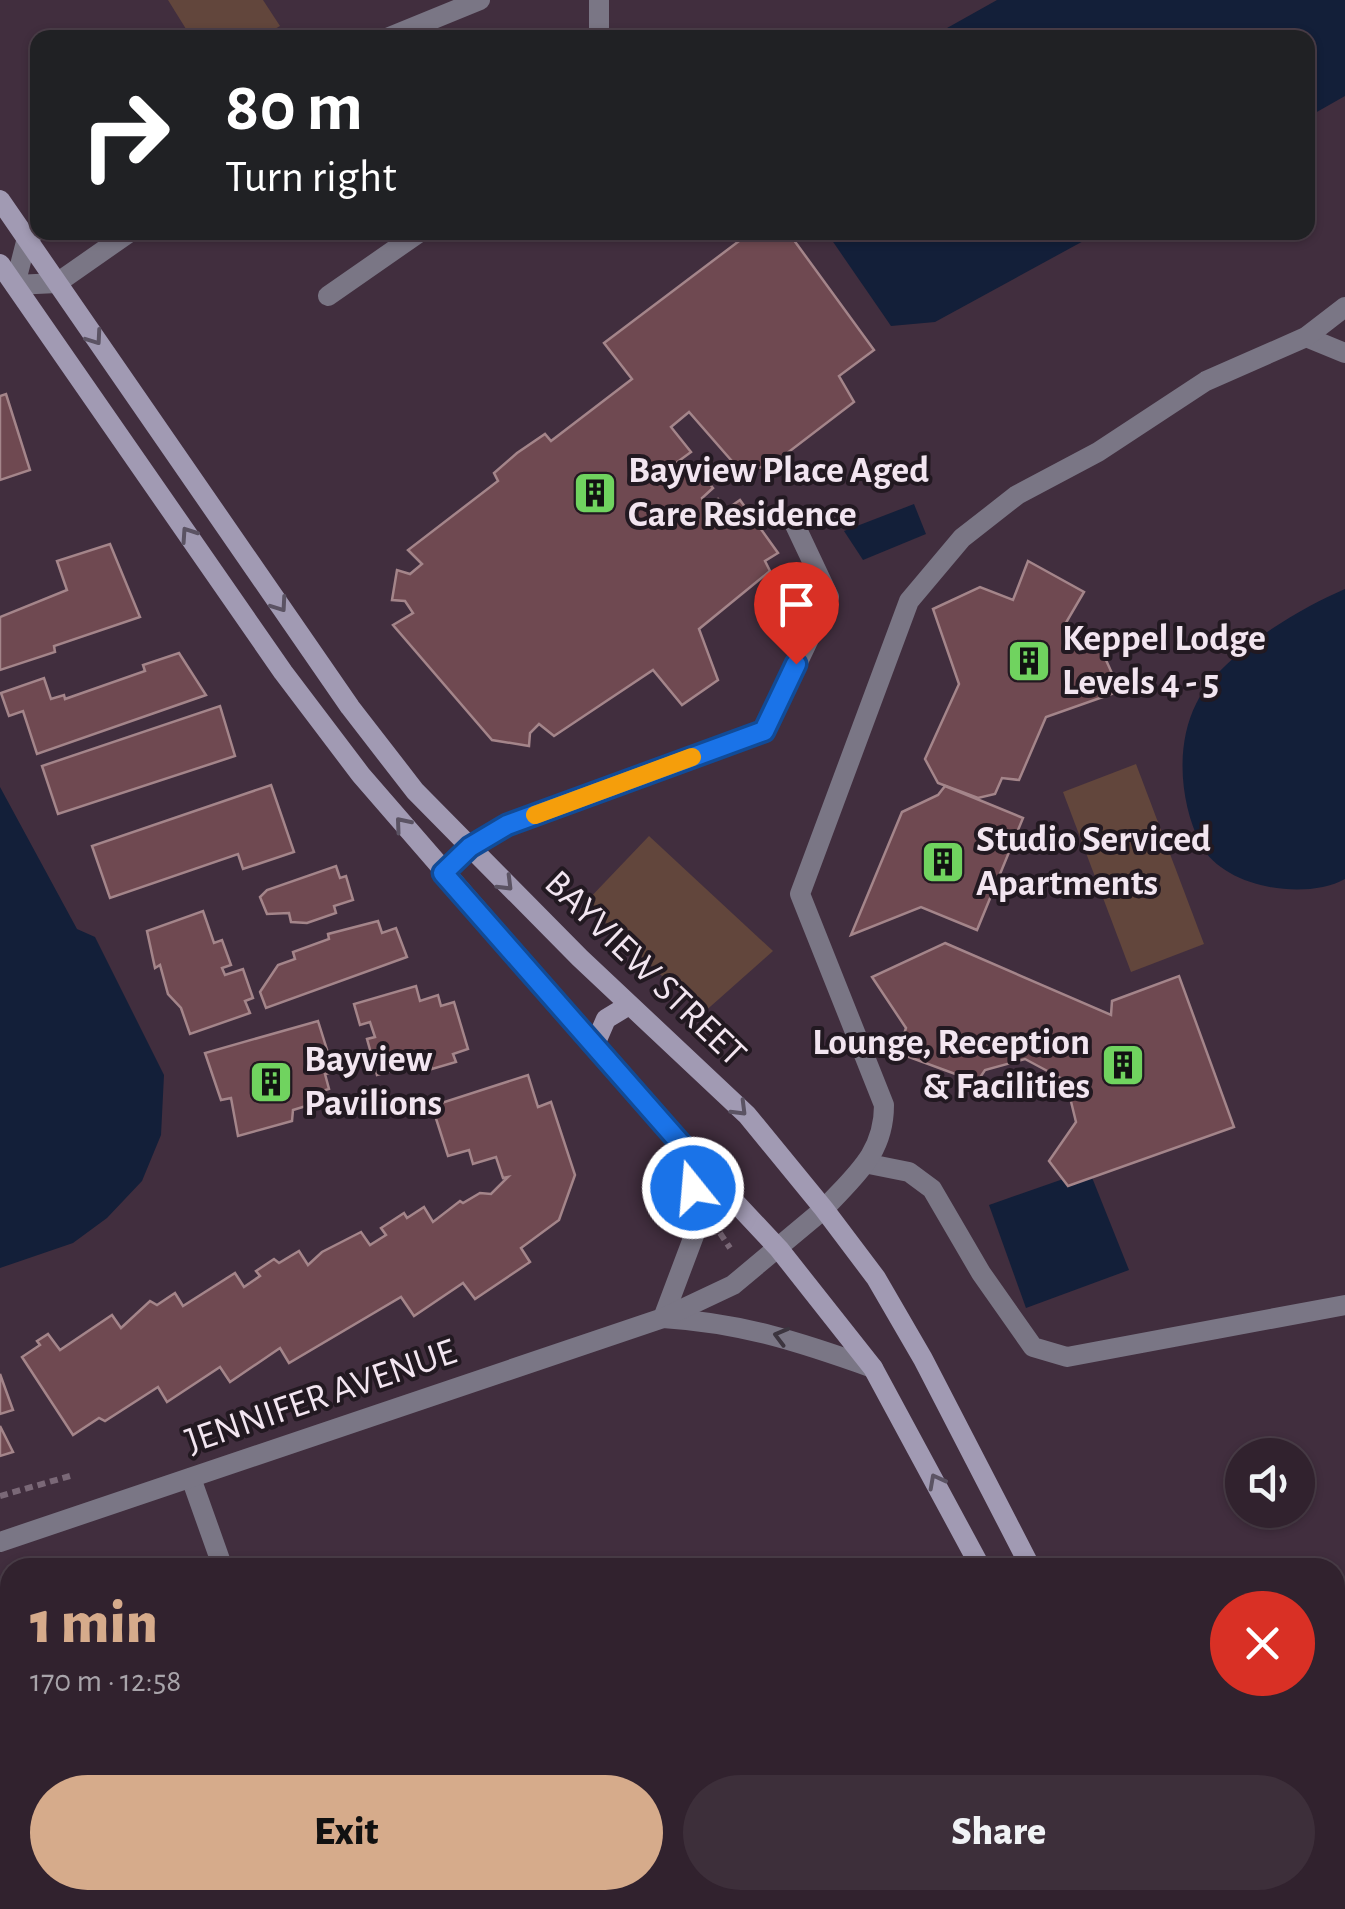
<!DOCTYPE html>
<html lang="en">
<head>
<meta charset="utf-8">
<style>
  body { margin:0; font-family:"Alegreya Sans",sans-serif; background:#3d2f3a; color:#f1f3f6; height:100vh; display:flex; flex-direction:column; font-size:38px; white-space:nowrap }
  * { box-sizing:border-box; margin:0 }
  p { font-size:32px; color:#a8a4aa }
  .icon { flex:none; width:55px; height:55px; fill:none; stroke:currentColor; stroke-width:2; stroke-linecap:round; stroke-linejoin:round }
  .map { position:relative; flex:1; overflow:hidden }
  .sheet { position:absolute; left:0px; top:1558px; width:1345px; height:352px; display:flex; flex-direction:column; background:#31222e; border-radius:30px 30px 0 0; box-shadow:0 2px 8px #0004,0 0 0 2px #4c3f4a }
  .sheet>* { flex:none }
  .banner { position:absolute; left:30px; top:30px; width:1285px; height:210px; border-radius:20px; box-shadow:0 2px 8px #0004,0 0 0 2px #4c3f4a; background:#202124; color:#fff; overflow:hidden }
  .fabs { position:absolute; left:1225px; top:1438px; display:grid; gap:20px }
  .fabs a { display:grid; place-items:center; width:90px; height:90px; border-radius:50%; background:#31222e; box-shadow:0 2px 8px #0004,0 0 0 2px #4c3f4a; font-size:50px }
  .pin { position:absolute; display:grid; place-items:center; width:85px; height:85px; color:#fff; margin:-102px -42px; border-radius:50% 50% 50% 0; rotate:-45deg; box-shadow:0 0 10px #0007 }
  .pin .icon { rotate:45deg }
  .me { position:absolute; width:110px; margin:-55px; rotate:343deg; stroke-linejoin:round; filter:drop-shadow(0 0 8px #0008) }
  .turn { display:flex; align-items:center; gap:35px; height:210px; padding:0 30px; font-size:45px }
  .turn .icon { width:130px; height:130px; stroke-width:2.5 }
  .turn b { display:block; font-size:70px; line-height:85px }
  .round { display:grid; place-items:center; flex:none; width:105px; height:105px; border-radius:52px; background:#3d2f3a }
  .headline { display:flex; align-items:center; justify-content:space-between; height:170px; padding:0 30px }
  h1 { font-size:60px; font-weight:800; line-height:75px; color:#d6ab8b }
  .cta { display:flex; gap:20px; margin-top:auto; padding:20px 30px }
  .cta a { flex:1; height:115px; border-radius:60px; background:#d6ab8b; color:#111; font-size:40px; font-weight:800; line-height:115px; text-align:center }
  .cta a+a { background:#3d2f3a; color:#f1f3f6 }
  .map>svg:first-child { display:block }
</style>
</head>
<body>
<div class="map">
<svg width="1345" height="1909" viewBox="0 0 1345 1909">
  <rect width="100%" height="100%" fill="#412e3e"/>
  <!-- green -->
  <g fill="#62463c">
    <polygon points="168,0 263,0 280,26 261,37 191,37"/>
    <polygon points="1136,764 1204,944 1131,972 1063,792"/>
    <polygon points="649,836 773,951 702,1014 585,903"/>
  </g>
  <!-- water -->
  <g fill="#131f39">
    <polygon points="997,0 1345,0 1345,96 1308,117 1308,38 931,37"/>
    <polygon points="827,233 1098,233 935,322 891,326"/>
    <polygon points="914,504 926,534 863,560 844,531"/>
    <path d="M1345 589V879C1305 901 1224 888 1201 845 1180 804 1175 746 1196 704 1219 656 1298 609 1345 589Z"/>
    <polygon points="0,787 77,929 95,937 164,1075 161,1135 142,1181 107,1218 73,1243 0,1268"/>
    <polygon points="1089,1170 1129,1270 1026,1308 989,1205"/>
    <polygon points="626,1900 872,1900 876,1909 631,1909"/>
  </g>
  <!-- building -->
  <g fill="#6f4951" stroke="#a4858a" stroke-width="2.5">
    <polygon points="751,232 788,232 874,350 839,376 854,402 769,467 738,468 689,412 671,427 691,452 676,463 683,473 695,466 713,488 702,498 707,508 718,499 727,509 740,500 778,553 765,561 770,571 699,629 718,680 682,705 653,670 554,736 539,724 530,733 529,746 492,740 393,625 413,613 405,601 392,600 397,570 410,574 422,564 408,550 498,481 494,473 517,453 545,434 551,441 632,379 604,343"/>
    <polygon points="6,394 30,470 0,480 0,396"/>
    <polygon points="110,544 140,617 54,646 55,652 0,670 0,617 67,590 57,561"/>
    <polygon points="1028,561 1084,592 1064,626 1096,638 1120,691 1046,717 1019,780 1002,778 995,794 978,798 938,783 925,759 959,684 933,609 980,587 1013,600"/>
    <polygon points="179,653 206,695 37,754 23,711 9,716 1,693 44,678 51,699 64,695 65,699 145,671 143,665"/>
    <polygon points="220,706 235,756 58,814 42,766"/>
    <polygon points="271,785 294,852 243,869 238,854 110,898 92,846"/>
    <polygon points="945,786 1023,818 977,930 921,907 851,935 902,812 938,795"/>
    <polygon points="336,866 340,878 346,876 353,900 334,906 336,913 307,923 291,922 289,913 267,914 260,897 267,890"/>
    <polygon points="203,911 214,943 222,940 231,965 222,968 225,975 243,969 253,998 245,1001 250,1013 190,1034 181,1008 168,994 160,965 155,968 147,931"/>
    <polygon points="378,921 382,933 396,928 407,957 266,1008 260,992 278,965 295,959 293,952 329,939 328,934"/>
    <polygon points="945,943 1111,1015 1112,1001 1179,976 1234,1127 1068,1186 1049,1161 1076,1122 1066,1081 1025,1059 985,1070 977,1082 898,1053 906,1028 872,977"/>
    <polygon points="416,986 420,1001 438,995 441,1006 454,1002 468,1049 453,1054 456,1062 432,1069 429,1060 377,1075 367,1039 375,1037 370,1022 360,1025 354,1004"/>
    <polygon points="318,1021 334,1072 325,1074 329,1089 313,1094 316,1103 293,1110 292,1121 238,1136 231,1098 221,1100 205,1053"/>
    <polygon points="528,1075 538,1107 551,1102 575,1175 559,1220 521,1248 530,1262 475,1299 463,1283 414,1316 401,1297 289,1363 280,1348 230,1382 220,1367 167,1402 158,1387 105,1421 99,1418 73,1435 22,1357 40,1345 37,1341 48,1334 60,1350 112,1315 121,1328 150,1301 157,1305 175,1293 183,1306 235,1273 244,1287 260,1276 256,1271 274,1259 279,1263 299,1251 308,1265 322,1252 361,1232 370,1245 386,1235 381,1228 404,1213 407,1218 424,1207 433,1222 460,1201 463,1203 480,1193 491,1194 508,1177 503,1178 496,1157 473,1164 469,1150 448,1156 432,1106"/>
    <polygon points="0,1374 13,1410 0,1414"/>
    <polygon points="0,1426 13,1452 0,1456"/>
  </g>
  <g fill="none" stroke-linecap="round" stroke-linejoin="round">
    <!-- path -->
    <g stroke="#7a6877" stroke-width="6" stroke-dasharray="8 5" stroke-linecap="butt">
      <polyline points="720,1233 730,1248"/>
      <polyline points="0,1496 70,1476"/>
    </g>
    <!-- service -->
    <g stroke="#7a7685" stroke-width="20">
      <polyline points="1306,337 1345,353"/>
      <polyline points="443,873 470,847 507,825 765,731 829,597 795,525"/>
      <polyline points="869,1164 909,1172 932,1189 981,1273 1033,1347 1067,1357 1345,1305"/>
      <path d="M824 1209C855 1175 884 1154 884 1105L800 894 909 601 962 538 1017 495 1098 452 1206 381 1306 337 1345 307"/>
      <polyline points="1335,1805 1345,1799"/>
    </g>
    <!-- minor -->
    <g stroke="#7a7685" stroke-width="20">
      <polyline points="387,38 480,0"/>
      <polyline points="599,38 599,0"/>
      <polyline points="38,230 27,238 15,285 57,283 130,232"/>
      <polyline points="328,296 420,232"/>
      <path d="M689 1153 698 1225 663 1318C742 1323 800 1342 873 1368"/>
      <polyline points="191,1478 223,1568"/>
      <polyline points="0,1542 663,1318 733,1285 824,1209"/>
      <polyline points="348,1900 353,1909"/>
      <polyline points="256,1909 275,1900"/>
    </g>
    <!-- secondary -->
    <g stroke="#a19ab3" stroke-width="20">
      <polyline points="0,200 350,707 415,791 580,958 747,1115 824,1209 876,1278 923,1359 1031,1568"/>
      <polyline points="0,264 283,672 361,775 689,1153 779,1249 873,1368 981,1568"/>
      <polyline points="596,1042 606,1019 629,1005"/>
      <polyline points="1176,1900 1183,1909"/>
      <polyline points="1227,1900 1233,1909"/>
    </g>
  </g>
  <!-- one-way arrows -->
  <defs><path id="oneway-chevron" d="M-2-3.5L2.5 0L-2 3.5" fill="none" stroke-width="1.6" stroke-linecap="round" stroke-linejoin="round" transform="scale(2.5)"/></defs>
  <g stroke="#5b5363">
    <use href="#oneway-chevron" transform="translate(95 338) rotate(55)"/>
    <use href="#oneway-chevron" transform="translate(188 534) rotate(-124)"/>
    <use href="#oneway-chevron" transform="translate(280 605) rotate(55)"/>
    <use href="#oneway-chevron" transform="translate(402 824) rotate(-130)"/>
    <use href="#oneway-chevron" transform="translate(506 884) rotate(45)"/>
    <use href="#oneway-chevron" transform="translate(740 1109) rotate(45)"/>
    <use href="#oneway-chevron" transform="translate(936 1481) rotate(-118)"/>
  </g>
  <use stroke="#3c353f" href="#oneway-chevron" transform="translate(781 1336) rotate(-165)"/>
  <g fill="none" stroke-linecap="round" stroke-linejoin="round">
    <!-- route casing -->
    <g stroke="#114b97" stroke-width="25">
      <polyline id="route" points="693,1188 689,1153 443,873 470,847 507,825 764,731 796,664"/>
    </g>
    <!-- route -->
    <use href="#route" stroke="#1a73e8" stroke-width="18"/>
    <!-- slow -->
    <polyline stroke="#f59e0b" stroke-width="18" points="535,815 692,757"/>
  </g>
  <!-- icons -->
  <defs>
    <g id="building-square" transform="scale(2.25)"><rect x="-9" y="-9" width="18" height="18" rx="4" fill="#70d35f" stroke="#221921"/><path d="M-4-6H4V6H1V3H-1V6H-4ZM-2.5-4.3h1.7v1.8h-1.7ZM.8-4.3h1.7v1.8H.8ZM-2.5-1h1.7V.8h-1.7ZM.8-1h1.7V.8H.8Z" fill="#111"/></g>
  </defs>
  <g fill-rule="evenodd">
    <use href="#building-square" x="595" y="493"/>
    <use href="#building-square" x="1029" y="661"/>
    <use href="#building-square" x="943" y="862"/>
    <use href="#building-square" x="1123" y="1065"/>
    <use href="#building-square" x="271" y="1082"/>
  </g>
  <g text-anchor="middle" dominant-baseline="central" stroke-width="8" stroke-linejoin="round" paint-order="stroke">
    <!-- poi labels -->
    <g font-size="38" font-weight="bold" fill="#f2e5f0" stroke="#221921" text-anchor="start">
      <text x="628" y="471">Bayview Place Aged<tspan x="628" dy="44">Care Residence</tspan></text>
      <text x="1062" y="639">Keppel Lodge<tspan x="1062" dy="44">Levels 4 - 5</tspan></text>
      <text x="976" y="840">Studio Serviced<tspan x="976" dy="44">Apartments</tspan></text>
      <text x="1090" y="1043" text-anchor="end">Lounge, Reception<tspan x="1090" dy="44">&amp; Facilities</tspan></text>
      <text x="304" y="1060">Bayview<tspan x="304" dy="44">Pavilions</tspan></text>
    </g>
    <!-- street labels -->
    <g font-size="38" fill="#f2e5f0" stroke="#221921">
      <text transform="translate(645 969) rotate(44)">BAYVIEW STREET</text>
      <text transform="translate(321 1397) rotate(-19)">JENNIFER AVENUE</text>
    </g>
  </g>
</svg>
<div class="fabs">
<a><svg class="icon" aria-label="sound" viewBox="0 0 24 24"><path d="M4 9h4l5-4v14l-5-4H4zM17 9q2 3 0 6"/></svg></a>
</div>
<div class="pin" style="left:796px;top:664px;background:#d93025"><svg class="icon" aria-label="arrive" viewBox="0 0 24 24"><path d="M6 21V4h12l-3 4 3 4H6"/></svg></div>
<svg class="me" style="left:693px;top:1188px" viewBox="-20 -20 40 40"><circle r="17" fill="#1a73e8" stroke="#fff" stroke-width="3"/><path d="M0-11L8 9 0 5-8 9z" fill="#fff"/></svg>
<div class="banner">
<div class="turn"><svg class="icon" aria-label="right" viewBox="0 0 24 24"><path d="M7 20v-9h11M14 6l5 5-5 5"/></svg><div><b>80 m</b>Turn right</div></div>
</div>
<section class="sheet">
<div class="headline"><div><h1>1 min</h1><p>170 m · 12:58</p></div><a class="round" style="background:#d93025;color:#fff"><svg class="icon" aria-label="close" viewBox="0 0 24 24"><path d="M6 6l12 12M18 6L6 18"/></svg></a></div>
<div class="cta"><a>Exit</a><a>Share</a></div>
</section>
</div>
</body>
</html>
